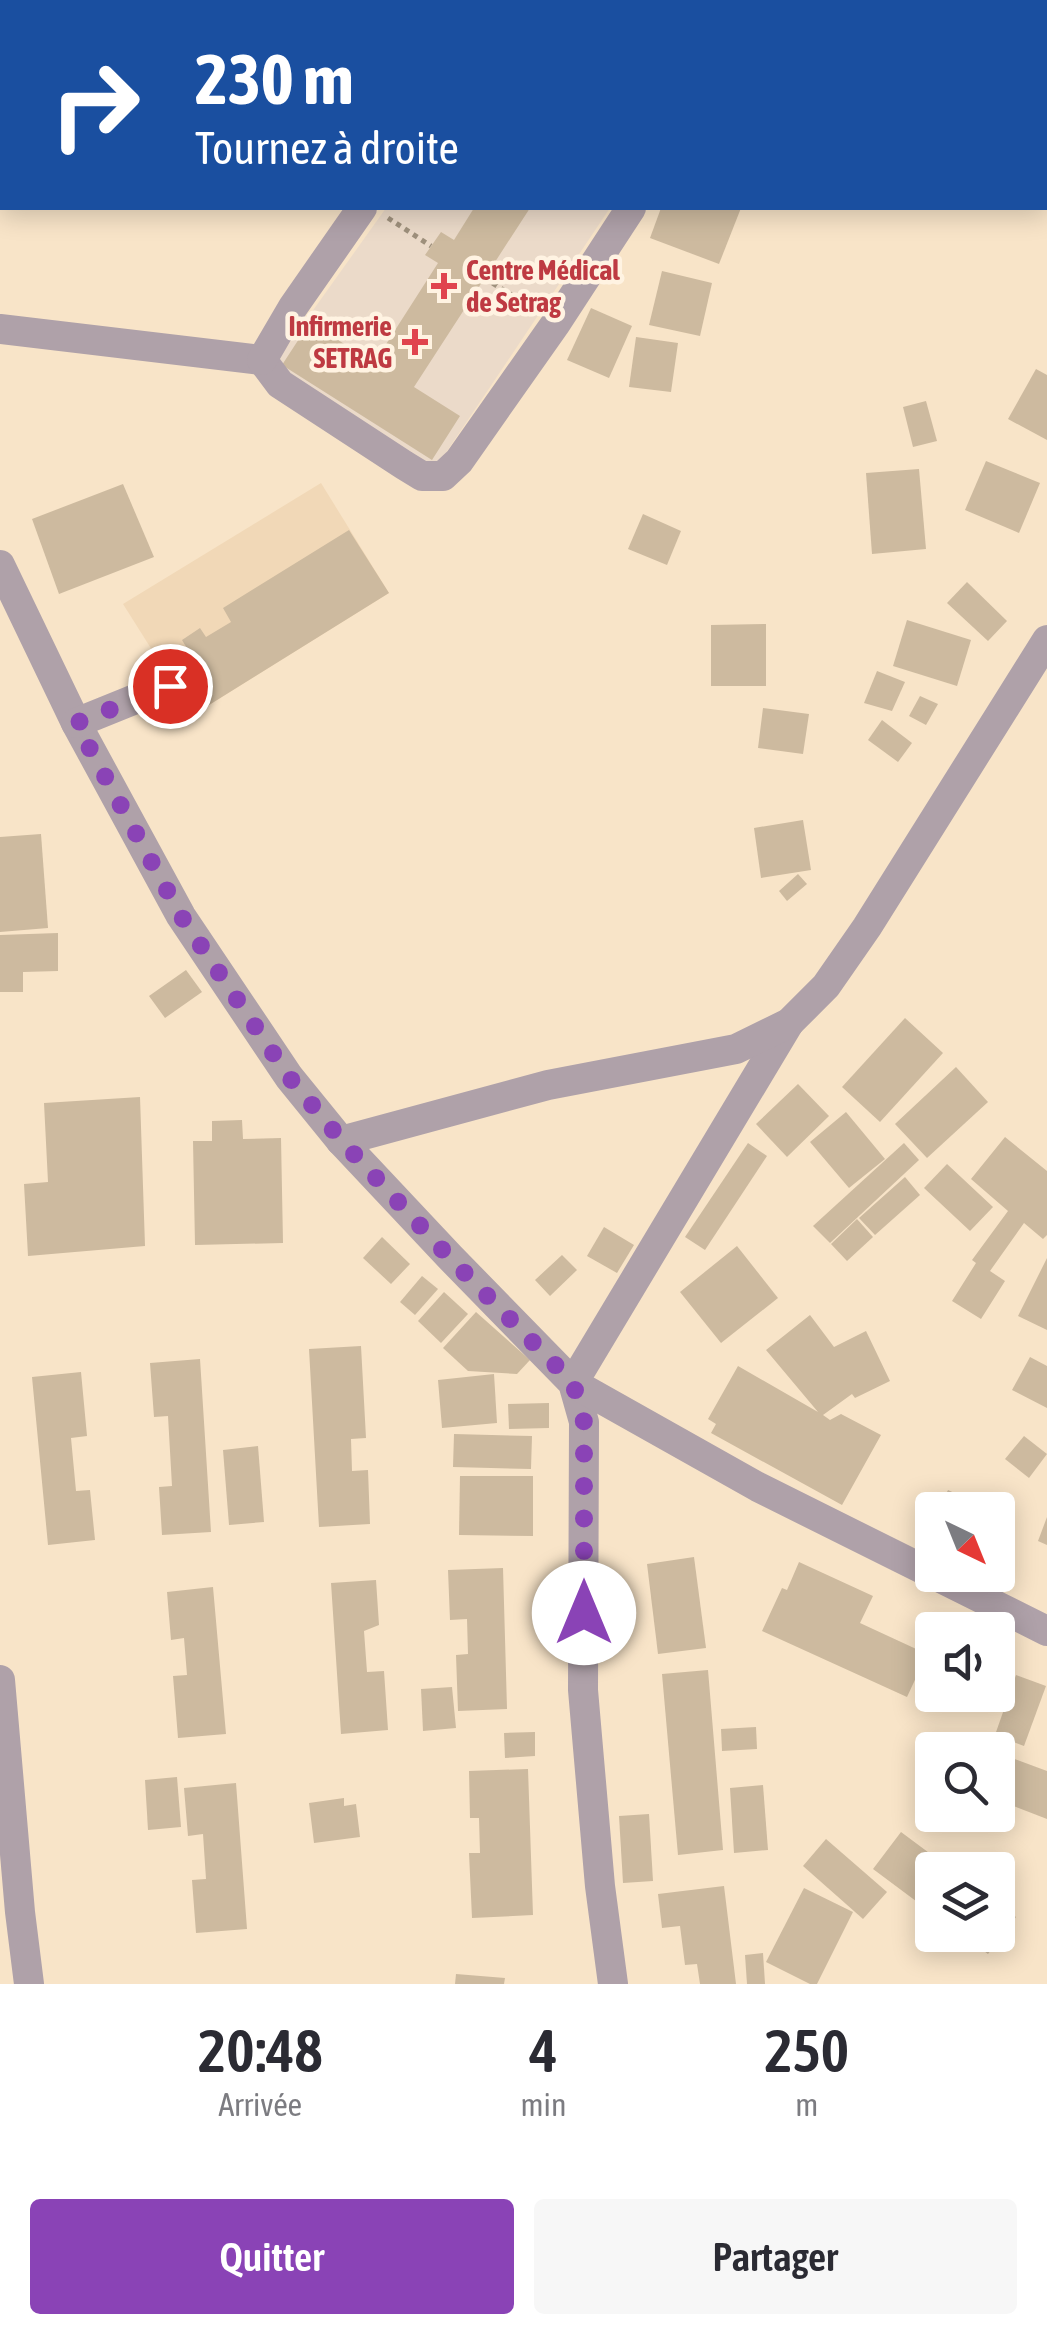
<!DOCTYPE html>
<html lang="fr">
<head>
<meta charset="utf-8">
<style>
  body { margin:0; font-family:"Asap Condensed",sans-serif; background:#f7f7f7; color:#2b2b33; height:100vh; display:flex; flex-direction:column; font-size:38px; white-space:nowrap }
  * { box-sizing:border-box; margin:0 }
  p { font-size:32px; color:#7c7c81 }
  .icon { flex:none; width:55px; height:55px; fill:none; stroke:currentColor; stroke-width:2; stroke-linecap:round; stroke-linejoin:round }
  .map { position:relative; height:1984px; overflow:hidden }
  .drawer { display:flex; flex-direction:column; background:#fff; flex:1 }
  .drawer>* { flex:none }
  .top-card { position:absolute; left:0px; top:0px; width:1048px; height:210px; box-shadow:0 5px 25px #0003; background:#1a4fa0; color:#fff; overflow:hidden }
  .needle { width:65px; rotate:137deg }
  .controls { position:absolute; left:915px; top:1492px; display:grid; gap:20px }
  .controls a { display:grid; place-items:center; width:100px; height:100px; border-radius:10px; background:#fff; box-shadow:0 5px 25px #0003; font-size:50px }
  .pin { position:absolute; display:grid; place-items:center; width:85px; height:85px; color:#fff; margin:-42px; border:5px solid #fff; border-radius:50%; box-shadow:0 2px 10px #0007 }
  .me { position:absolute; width:110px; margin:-55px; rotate:0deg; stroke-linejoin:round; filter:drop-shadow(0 0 8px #0008) }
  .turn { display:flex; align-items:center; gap:35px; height:210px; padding:0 30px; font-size:45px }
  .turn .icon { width:130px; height:130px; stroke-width:2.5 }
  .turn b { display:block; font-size:70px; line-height:85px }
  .eta { display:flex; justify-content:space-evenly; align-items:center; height:170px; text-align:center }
  .eta b { font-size:60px; font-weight:600; line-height:70px }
  .action { display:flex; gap:20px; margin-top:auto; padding:20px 30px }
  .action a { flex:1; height:115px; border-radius:10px; background:#8a43b6; color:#fff; font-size:40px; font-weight:600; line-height:115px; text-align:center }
  .action a+a { background:#f7f7f7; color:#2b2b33 }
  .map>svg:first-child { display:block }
</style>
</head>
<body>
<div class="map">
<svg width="1047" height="1984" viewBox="0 0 1047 1984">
  <rect width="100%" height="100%" fill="#f8e4c8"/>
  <!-- built -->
  <polygon fill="#f1d8b7" points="321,483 389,593 193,715 123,604"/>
  <!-- medical -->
  <polygon fill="#ebdac9" points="386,208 610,208 435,469 274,365"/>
  <!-- green -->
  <polygon fill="#a3d0b2" points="0,0 303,0 303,2 2,2 2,110"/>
  <!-- building -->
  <g fill="#cdba9f">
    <polygon points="474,208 530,208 414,387 460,416 432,460 282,365 310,322 374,363 438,263 425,255 441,232 454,240"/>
    <polygon points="661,208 741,208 719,264 650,238"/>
    <polygon points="662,271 712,283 700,336 649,325"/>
    <polygon points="591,308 632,326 609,378 567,360"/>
    <polygon points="636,337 678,343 671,392 629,387"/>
    <polygon points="1036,369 1047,375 1047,440 1008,419"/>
    <polygon points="926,401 937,441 913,447 903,407"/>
    <polygon points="986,461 1040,483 1019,533 965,510"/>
    <polygon points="919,469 926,549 872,554 866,473"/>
    <polygon points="123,484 154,557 59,594 32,519"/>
    <polygon points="643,514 681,531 667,565 628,549"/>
    <polygon points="349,530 389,593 193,715 166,671 191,655 182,640 200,628 206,637 231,622 223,608"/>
    <polygon points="967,582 1007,621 988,641 947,603"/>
    <polygon points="907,620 971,640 957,686 893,666"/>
    <polygon points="766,624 766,686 711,686 711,625"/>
    <polygon points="877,671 905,682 892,711 864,703"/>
    <polygon points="920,696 938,704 926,725 909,716"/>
    <polygon points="763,708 809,714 803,754 758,748"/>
    <polygon points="882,720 912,743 898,762 868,740"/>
    <polygon points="803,820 811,870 761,878 754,828"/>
    <polygon points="41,834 48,928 0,932 0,837"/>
    <polygon points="798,874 807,884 787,901 779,891"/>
    <polygon points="58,933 58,971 23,972 23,992 0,992 0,935"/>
    <polygon points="186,970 202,992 165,1018 149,996"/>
    <polygon points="905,1018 943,1053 880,1122 842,1087"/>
    <polygon points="956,1067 988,1102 927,1158 895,1124"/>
    <polygon points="798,1084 829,1116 787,1157 756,1124"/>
    <polygon points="140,1097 145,1246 28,1256 24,1184 48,1182 44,1103"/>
    <polygon points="846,1112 885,1159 849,1188 810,1142"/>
    <polygon points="242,1120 243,1139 281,1138 283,1243 195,1245 193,1141 212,1141 212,1121"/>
    <polygon points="1005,1137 1047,1171 1047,1235 1043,1239 1024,1223 990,1271 1005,1281 981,1319 952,1301 976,1263 972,1260 1008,1211 971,1179"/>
    <polygon points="748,1143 767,1156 705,1250 685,1237"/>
    <polygon points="904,1143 919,1160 830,1243 813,1226"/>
    <polygon points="947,1164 993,1207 970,1231 924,1188"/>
    <polygon points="905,1177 920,1195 875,1235 859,1218"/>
    <polygon points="857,1219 873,1237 847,1261 831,1244"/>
    <polygon points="604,1227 634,1245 617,1273 587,1256"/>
    <polygon points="382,1237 410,1264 391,1284 363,1258"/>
    <polygon points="737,1246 778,1298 721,1343 680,1292"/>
    <polygon points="562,1255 577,1270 550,1296 535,1280"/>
    <polygon points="1047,1258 1047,1330 1018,1316"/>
    <polygon points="422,1276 438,1289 415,1315 400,1302"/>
    <polygon points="444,1292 468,1314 441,1343 418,1321"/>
    <polygon points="476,1312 530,1360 517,1374 468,1371 443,1348"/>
    <polygon points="810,1315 834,1347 866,1331 890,1381 855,1398 852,1394 823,1415 830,1420 841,1414 881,1435 842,1505 711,1433 716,1424 708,1419 738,1366 818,1412 766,1350"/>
    <polygon points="361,1346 366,1438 351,1439 352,1471 368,1470 370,1524 319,1527 309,1349"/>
    <polygon points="1030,1357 1047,1366 1047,1408 1012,1390"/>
    <polygon points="200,1359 211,1532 162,1535 159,1487 172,1486 168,1416 154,1417 150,1363"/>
    <polygon points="81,1372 87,1436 71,1438 76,1491 90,1490 95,1540 48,1545 32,1377"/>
    <polygon points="494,1374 497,1423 442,1428 438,1380"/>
    <polygon points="549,1403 549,1428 509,1429 508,1404"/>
    <polygon points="454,1434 532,1436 531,1469 453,1467"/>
    <polygon points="1024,1436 1047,1454 1029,1478 1005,1459"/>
    <polygon points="258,1446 264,1522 229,1525 223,1450"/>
    <polygon points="460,1476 533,1476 533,1536 459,1535"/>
    <polygon points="948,1490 990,1510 938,1510"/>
    <polygon points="1047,1517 1047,1545 1038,1541"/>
    <polygon points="694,1557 706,1648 658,1654 647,1564"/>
    <polygon points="799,1562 873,1596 860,1623 927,1654 907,1697 762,1631 782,1588 787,1590"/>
    <polygon points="503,1568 507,1709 458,1711 456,1655 468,1654 467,1619 450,1620 448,1570"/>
    <polygon points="376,1580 379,1625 364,1631 367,1672 384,1671 388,1730 341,1734 331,1583"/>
    <polygon points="213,1587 226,1734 178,1738 173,1676 187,1675 184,1638 171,1640 167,1592"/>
    <polygon points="708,1670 723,1850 678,1855 662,1674"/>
    <polygon points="1016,1675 1046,1686 1024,1746 995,1735"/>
    <polygon points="452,1687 456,1728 423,1731 421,1689"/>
    <polygon points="756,1727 757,1749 722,1751 721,1729"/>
    <polygon points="535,1732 535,1756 505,1758 504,1733"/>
    <polygon points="949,1734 990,1750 943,1750"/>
    <polygon points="998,1753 1047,1771 1047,1819 998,1800"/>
    <polygon points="528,1769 533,1915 472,1918 469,1853 480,1853 479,1818 470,1818 469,1771"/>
    <polygon points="177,1777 181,1827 148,1830 145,1780"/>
    <polygon points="236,1783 247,1929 196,1933 192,1880 206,1879 203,1834 188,1836 184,1788"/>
    <polygon points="763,1785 768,1850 734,1853 730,1788"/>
    <polygon points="344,1798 344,1806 356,1804 360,1837 314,1843 309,1803"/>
    <polygon points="649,1814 653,1881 623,1883 619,1816"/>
    <polygon points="901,1832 952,1870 932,1870 932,1913 873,1869"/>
    <polygon points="826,1839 887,1892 863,1919 803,1866"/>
    <polygon points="724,1886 736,1984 700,1984 697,1964 685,1965 680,1926 662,1928 658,1894"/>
    <polygon points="804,1888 853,1912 817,1984 810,1984 766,1962"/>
    <polygon points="998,1904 1016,1917 988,1954 962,1935 998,1935"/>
    <polygon points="763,1953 765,1984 747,1984 745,1955"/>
    <polygon points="456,1974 505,1978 504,1984 455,1984"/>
  </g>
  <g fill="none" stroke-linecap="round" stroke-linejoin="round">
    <!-- path -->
    <g stroke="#9e907c" stroke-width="5" stroke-dasharray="5 5" stroke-linecap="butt">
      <polyline points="388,218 431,246"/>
      <polyline points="484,278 533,308"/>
    </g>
    <!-- minor -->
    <g stroke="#afa1a9" stroke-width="30">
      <polyline points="0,329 262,360"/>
      <polyline points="262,360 280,384 404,465 422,476 443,476 459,461 556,323 631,208"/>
      <polyline points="262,360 293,307 362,208"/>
      <polyline points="0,565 76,723 181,916 289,1077 341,1141 450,1257 573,1383 584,1422 583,1690 600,1886 613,1984"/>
      <polyline points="76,723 170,685"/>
      <polyline points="789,1023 573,1383 758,1487 1047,1631"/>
      <polyline points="341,1141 548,1085 736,1049 789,1023 826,986 867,927 1047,640"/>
      <polyline points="0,1680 20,1912 29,1984"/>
    </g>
  </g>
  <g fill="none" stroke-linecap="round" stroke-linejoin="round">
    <!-- route -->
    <polyline stroke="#8a43b6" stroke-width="18" stroke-dasharray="0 32.4" points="170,686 76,723 181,916 289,1077 342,1141 450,1258 573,1383 584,1422 584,1613"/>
  </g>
  <!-- markers -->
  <g fill="#e0444e" stroke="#fff3e2" stroke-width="4">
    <path d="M439 271h10v10h10v10h-10v10h-10v-10h-10v-10h10z"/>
    <path d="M410 327h10v10h10v10h-10v10h-10v-10h-10v-10h10z"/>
  </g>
  <g text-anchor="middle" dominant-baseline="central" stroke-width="9" stroke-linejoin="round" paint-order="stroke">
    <!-- health labels -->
    <g font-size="28" font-weight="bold" fill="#be3a42" stroke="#fff3e2" text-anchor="start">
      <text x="466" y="270">Centre Médical<tspan x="466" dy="32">de Setrag</tspan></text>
      <text x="392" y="326" text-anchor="end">Infirmerie<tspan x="392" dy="32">SETRAG</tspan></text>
    </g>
  </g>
</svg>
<div class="controls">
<a><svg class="needle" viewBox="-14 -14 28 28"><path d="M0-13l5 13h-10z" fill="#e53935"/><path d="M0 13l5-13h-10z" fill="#7c7c81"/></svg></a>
<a><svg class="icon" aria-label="sound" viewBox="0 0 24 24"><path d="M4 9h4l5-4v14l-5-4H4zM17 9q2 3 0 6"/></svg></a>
<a><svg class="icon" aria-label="search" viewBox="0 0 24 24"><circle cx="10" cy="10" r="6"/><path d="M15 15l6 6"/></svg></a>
<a><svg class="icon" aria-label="layers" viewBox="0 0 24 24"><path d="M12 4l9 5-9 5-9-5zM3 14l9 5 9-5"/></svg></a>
</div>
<div class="pin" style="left:170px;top:686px;background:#d93025"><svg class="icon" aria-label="arrive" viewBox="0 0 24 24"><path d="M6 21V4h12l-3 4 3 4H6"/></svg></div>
<svg class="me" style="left:584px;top:1613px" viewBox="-20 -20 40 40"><circle r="19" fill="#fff"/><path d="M0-13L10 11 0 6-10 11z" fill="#8a43b6"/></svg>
<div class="top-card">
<div class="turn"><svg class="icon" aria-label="right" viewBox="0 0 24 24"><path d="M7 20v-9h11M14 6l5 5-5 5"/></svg><div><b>230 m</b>Tournez à droite</div></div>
</div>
</div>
<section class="drawer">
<div class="eta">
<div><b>20:48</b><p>Arrivée</p></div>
<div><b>4</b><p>min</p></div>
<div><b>250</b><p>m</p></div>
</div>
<div class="action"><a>Quitter</a><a>Partager</a></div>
</section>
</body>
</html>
